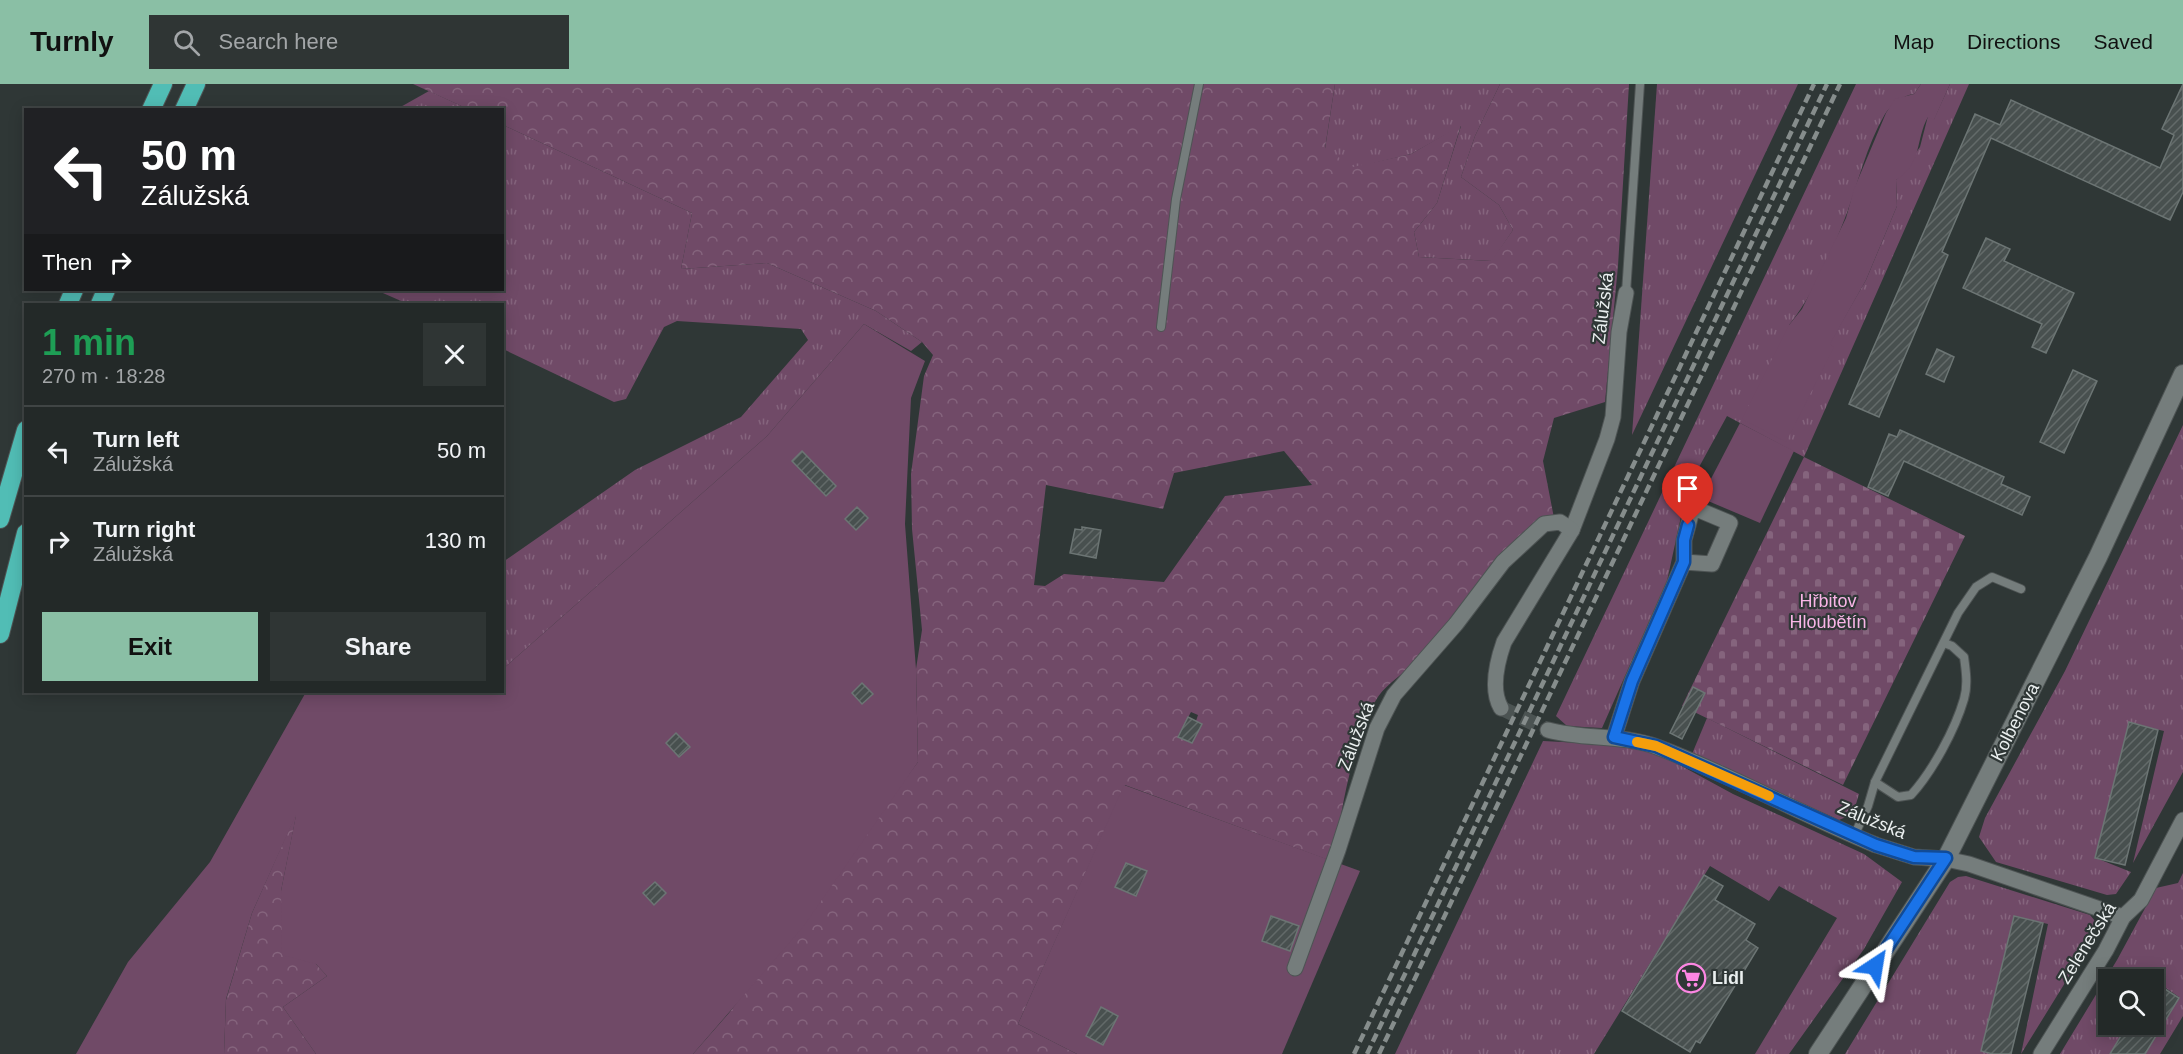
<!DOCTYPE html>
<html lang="en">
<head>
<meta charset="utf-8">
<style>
  body { margin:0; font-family:Helvetica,sans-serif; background:#2f3534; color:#f1f3f6; height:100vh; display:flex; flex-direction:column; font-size:22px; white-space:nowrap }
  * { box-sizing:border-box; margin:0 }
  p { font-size:20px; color:#a3a6a8 }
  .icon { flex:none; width:33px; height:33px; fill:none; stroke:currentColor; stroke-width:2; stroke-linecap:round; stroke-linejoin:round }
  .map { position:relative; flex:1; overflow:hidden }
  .details { position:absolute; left:24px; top:219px; width:480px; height:390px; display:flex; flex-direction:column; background:#232928; border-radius:0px; box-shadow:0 3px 15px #0003,0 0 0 2px #404545 }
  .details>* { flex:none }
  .guide { position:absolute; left:24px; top:24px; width:480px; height:183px; border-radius:0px; box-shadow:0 3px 15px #0003,0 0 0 2px #404545; background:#202124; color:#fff; overflow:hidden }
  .controls { position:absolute; left:2098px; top:885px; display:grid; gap:12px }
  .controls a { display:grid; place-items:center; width:66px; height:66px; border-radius:0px; background:#232928; box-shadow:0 3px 15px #0003,0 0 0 2px #404545; font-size:30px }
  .pin { position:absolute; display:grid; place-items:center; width:51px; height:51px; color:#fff; margin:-62px -26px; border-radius:50% 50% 50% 0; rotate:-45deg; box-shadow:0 0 6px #0007 }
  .pin .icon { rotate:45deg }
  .me { position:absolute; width:66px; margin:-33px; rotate:33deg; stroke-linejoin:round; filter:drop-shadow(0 0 4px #0008) }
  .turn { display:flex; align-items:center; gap:21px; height:126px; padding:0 18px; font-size:27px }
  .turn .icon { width:78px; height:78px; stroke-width:2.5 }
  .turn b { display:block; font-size:42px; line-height:51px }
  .then { display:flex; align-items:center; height:57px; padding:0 18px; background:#0003; gap:12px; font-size:22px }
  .round { display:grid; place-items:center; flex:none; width:63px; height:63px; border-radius:0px; background:#2f3534 }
  .overview { display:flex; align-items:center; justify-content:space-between; height:102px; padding:0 18px }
  h1 { font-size:36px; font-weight:600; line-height:45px; color:#1e9e55 }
  .button { display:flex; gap:12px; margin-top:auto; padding:12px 18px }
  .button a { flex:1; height:69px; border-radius:0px; background:#8abfa5; color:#111; font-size:24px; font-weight:600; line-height:69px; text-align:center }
  .button a+a { background:#2f3534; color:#f1f3f6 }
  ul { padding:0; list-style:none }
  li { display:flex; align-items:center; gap:18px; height:90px; padding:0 18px; border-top:2px solid #404545 }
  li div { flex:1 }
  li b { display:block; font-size:22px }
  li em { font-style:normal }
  header { display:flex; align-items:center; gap:36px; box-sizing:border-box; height:84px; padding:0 30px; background:#8abfa5; color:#111 }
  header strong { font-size:28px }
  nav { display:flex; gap:33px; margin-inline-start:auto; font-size:21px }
  .search { width:420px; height:54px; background:#2f3534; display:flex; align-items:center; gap:15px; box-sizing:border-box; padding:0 21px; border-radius:0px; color:#a3a6a8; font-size:22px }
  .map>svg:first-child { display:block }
</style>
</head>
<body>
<header>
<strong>Turnly</strong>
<div class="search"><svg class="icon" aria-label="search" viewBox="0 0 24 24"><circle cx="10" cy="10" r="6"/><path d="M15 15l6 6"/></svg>Search here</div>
<nav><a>Map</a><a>Directions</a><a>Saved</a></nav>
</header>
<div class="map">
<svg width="2183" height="970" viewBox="0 0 2183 970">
  <defs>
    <pattern id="grass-tufts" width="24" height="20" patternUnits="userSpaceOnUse" patternTransform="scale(1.5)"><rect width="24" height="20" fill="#704a67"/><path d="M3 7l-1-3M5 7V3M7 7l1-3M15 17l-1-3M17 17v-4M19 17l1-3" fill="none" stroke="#85647d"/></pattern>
    <pattern id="forest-crowns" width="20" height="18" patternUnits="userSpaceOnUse" patternTransform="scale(1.5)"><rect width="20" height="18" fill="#704a67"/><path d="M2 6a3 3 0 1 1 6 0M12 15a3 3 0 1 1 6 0" fill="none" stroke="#85647d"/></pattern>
    <pattern id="cemetery-stones" width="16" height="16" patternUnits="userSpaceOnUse" patternTransform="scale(1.5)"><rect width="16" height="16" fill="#704a67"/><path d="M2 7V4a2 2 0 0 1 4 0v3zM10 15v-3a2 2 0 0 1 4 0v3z" fill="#85647d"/></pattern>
    <pattern id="building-hatch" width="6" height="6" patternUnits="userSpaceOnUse" patternTransform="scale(1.5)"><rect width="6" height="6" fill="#48504f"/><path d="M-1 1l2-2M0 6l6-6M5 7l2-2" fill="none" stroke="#636a69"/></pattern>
  </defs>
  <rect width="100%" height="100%" fill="#2f3736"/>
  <!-- grass -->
  <g fill="url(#grass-tufts)">
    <polygon points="1335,0 1500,0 1475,52 1461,93 1499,121 1513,146 1492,177 1419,173 1414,148 1437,119 1461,42 1411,70 1353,84 1325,65"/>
    <polygon points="1657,0 1798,0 1632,351"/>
    <path d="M1856 0H1921L1914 10C1903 11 1891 21 1885 30 1866 62 1858 100 1845 134 1831 170 1813 211 1789 241L1833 263 1829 260 1866 196 1897 122 1896 96 1920 63 1928 32 1934 35 1950 0H1969L1804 373 1727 332 1687 405 1667 497 1602 644 1567 642 1556 632Z"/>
    <polygon points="429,7 468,25 397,25"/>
    <polygon points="503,41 692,129 681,185 767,179 876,227 922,258 911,267 864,240 767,352 503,585 503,478 635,386 741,333 808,256 801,245 677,237 664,243 626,315 614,318 503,265 502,220 408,220 376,206 502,206"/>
    <polygon points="2183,341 2183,688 2133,779 2164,647 2129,639 2096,774 2131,788 2116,810 2107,811 1996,778 1979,753 1985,734 2065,587"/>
    <polygon points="1707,634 1859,710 1853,730 1839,736 1692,670"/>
    <polygon points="1543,657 1638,662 1676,679 1733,710 1864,770 1902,798 1864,865 1789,970 1755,970 1837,834 1779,802 1769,817 1710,782 1594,970 1395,970"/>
    <polygon points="2183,789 2183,932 2160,970 2145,970 2179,913 2154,896 2109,896 2109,940 2128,941 2110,970 2060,970 2117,876 2156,804 2178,799"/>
    <polygon points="1966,792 2090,831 2095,837 2094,852 2021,970 2048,840 2014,832 1981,967 1993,970 1845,970 1950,798 1958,793"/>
  </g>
  <!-- forest -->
  <g fill="url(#forest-crowns)" fill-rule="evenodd">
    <path d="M413 0H1335L1325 64 1353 83 1411 70 1461 41 1437 119 1414 148 1419 173 1491 177 1513 146 1499 121 1461 93 1475 52 1500 0H1629L1618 182 1605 318 1554 334 1543 377 1554 434 1404 588C1392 598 1379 607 1373 622 1350 670 1341 726 1334 778L1125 701 1018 940 1077 970H693L729 929 918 678 916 585 922 546 912 445 911 390 924 292 933 271 922 258 876 227 767 179 681 185 692 129 503 41 502 26 468 25ZM1284 367 1312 401 1225 412 1164 498 1064 490 1045 502 1034 501 1046 401 1163 425 1174 389ZM1191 628 1198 631 1196 637 1202 640 1191 659 1178 652Z"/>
    <polygon points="297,727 281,807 316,880 327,892 283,923 316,970 224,970 226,916 252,829"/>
  </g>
  <!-- cemetery -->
  <path fill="url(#cemetery-stones)" fill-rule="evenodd" d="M1804 373 1965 452 1843 701 1682 622ZM1693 603 1705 609 1696 627 1684 621Z"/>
  <!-- garden -->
  <g fill="#704a67">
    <path d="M1921 0H1950L1934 36 1928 33C1915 56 1923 79 1896 96L1897 122 1866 196 1830 260 1834 263 1786 358 1742 335 1789 241 1802 225 1846 134 1854 105 1886 29 1895 15 1914 10Z"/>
    <polygon points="864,240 925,277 911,314 905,440 916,585 918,678 803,843 693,970 316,970 283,923 327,892 316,880 282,871 281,807 296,731 252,829 226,915 224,970 76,970 128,878 210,778 306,608 502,608 503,585 767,352"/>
    <polygon points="1740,339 1794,367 1760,439 1701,414"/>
    <polygon points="1124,701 1360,787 1282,970 1077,970 1018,940"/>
  </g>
  <!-- building -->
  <g fill="url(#building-hatch)" stroke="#6c7574" stroke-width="1.5">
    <polygon points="2183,0 2183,108 2170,136 1991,54 1942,168 1948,171 1879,333 1849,320 1975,30 2000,41 2011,16 2160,84 2174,51 2162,45"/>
    <polygon points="1986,154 2010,165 2004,177 2074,209 2046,269 2032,263 2042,240 1963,204"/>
    <polygon points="1937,265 1954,273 1944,298 1926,290"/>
    <polygon points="2073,286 2097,297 2064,369 2040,358"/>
    <polygon points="1900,346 2004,393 2001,400 2030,413 2022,431 1904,377 1888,412 1868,403 1889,350 1897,353"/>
    <polygon points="802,367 836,402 826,412 792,377"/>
    <polygon points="857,423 868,434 856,446 845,435"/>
    <polygon points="1082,443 1101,446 1096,474 1070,469 1075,445 1082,446"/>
    <polygon points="862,599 873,610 862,620 852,609"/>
    <polygon points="1693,603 1705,609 1682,655 1670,649"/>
    <polygon points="1188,633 1202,640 1192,659 1178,653"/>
    <polygon points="2129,638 2158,646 2125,781 2095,774"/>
    <polygon points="676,649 690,663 679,673 666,659"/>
    <polygon points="1126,779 1147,787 1136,812 1115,803"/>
    <polygon points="1704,791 1723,802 1715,816 1755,840 1746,856 1758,864 1700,959 1696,957 1690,968 1622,927"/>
    <polygon points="655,798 666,809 654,821 643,809"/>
    <polygon points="1271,832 1299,842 1290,867 1262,857"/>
    <polygon points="2014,832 2043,839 2011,970 1993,970 1981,967"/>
    <polygon points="2154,898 2179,914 2145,970 2110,970 2128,940 2154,940"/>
    <polygon points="1101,923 1118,932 1103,961 1086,952"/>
  </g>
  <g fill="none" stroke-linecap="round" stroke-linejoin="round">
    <!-- street-tunnel -->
    <polyline stroke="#4b5352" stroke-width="15" stroke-dasharray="15 8" stroke-linecap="butt" points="1501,624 1548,646"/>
    <!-- lane casing -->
    <g stroke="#4e5454" stroke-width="10">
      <g id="lane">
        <polyline points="1626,209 1640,0"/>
        <polyline points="1161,243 1176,115 1199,0"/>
        <path d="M1875 698 1898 713 1911 711C1932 688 1955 646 1964 615 1968 602 1966 587 1964 573L1952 562 1944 559"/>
        <polyline points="1854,752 1868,722 1875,698 1958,529 1976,503 1992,493 2021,505"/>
      </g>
    </g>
    <!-- street casing -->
    <g stroke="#4e5454" stroke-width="17">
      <g id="street">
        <path d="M1501 624C1490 605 1497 578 1504 558L1572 446 1607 355 1613 333 1619 248 1626 209"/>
        <path d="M1548 646C1584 656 1622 650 1657 663 1732 691 1802 731 1876 761L1914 773 1946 775 1969 780 2123 833"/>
        <polyline points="1614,653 1632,597 1684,478 1712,480 1730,439 1699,426 1692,427 1684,456 1684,478"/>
        <polyline points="1295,884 1338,766 1377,644 1394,611 1456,540 1503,478 1544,440 1560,438 1572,446"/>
        <polyline points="2041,970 2106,866 2123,833 2141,816 2183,736"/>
      </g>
    </g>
    <!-- secondary casing -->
    <g stroke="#4e5454" stroke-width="20">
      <polyline id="secondary" points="1818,970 1946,775 2098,473 2183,290"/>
    </g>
    <!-- highway casing -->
    <g stroke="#4e5454" stroke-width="20">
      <g id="highway">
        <polyline points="151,26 163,0"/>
        <polyline points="184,26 196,0"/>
        <polyline points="68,220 74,206"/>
        <polyline points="100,220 106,206"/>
        <polyline points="0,435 26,346"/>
        <polyline points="0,550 26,449"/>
      </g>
    </g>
    <!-- lane -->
    <use href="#lane" stroke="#757d7c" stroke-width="8"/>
    <!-- street -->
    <use href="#street" stroke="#757d7c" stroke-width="15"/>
    <!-- secondary -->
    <use href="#secondary" stroke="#757d7c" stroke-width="18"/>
    <!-- highway -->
    <use href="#highway" stroke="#51bdb5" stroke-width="18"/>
    <!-- rail -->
    <g stroke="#868d8c" stroke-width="4.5" stroke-dasharray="9 4.5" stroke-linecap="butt">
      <polyline points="1354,970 1814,0"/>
      <polyline points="1367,970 1827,0"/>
      <polyline points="1379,970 1840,0"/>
    </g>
  </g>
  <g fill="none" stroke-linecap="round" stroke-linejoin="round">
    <!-- route casing -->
    <g stroke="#114b97" stroke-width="15">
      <polyline id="route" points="1688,441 1684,456 1684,478 1632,597 1614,653 1656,662 1876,761 1914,773 1946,774 1875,882"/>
    </g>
    <!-- route -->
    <use href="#route" stroke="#1a73e8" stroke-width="10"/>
    <!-- slow -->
    <polyline stroke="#f59e0b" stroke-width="10" points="1637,658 1656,662 1769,712"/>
  </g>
  <!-- icons -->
  <defs>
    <g id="supermarket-ring" transform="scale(1.5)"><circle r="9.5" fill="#2f3736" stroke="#fd86e3" stroke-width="1.5"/><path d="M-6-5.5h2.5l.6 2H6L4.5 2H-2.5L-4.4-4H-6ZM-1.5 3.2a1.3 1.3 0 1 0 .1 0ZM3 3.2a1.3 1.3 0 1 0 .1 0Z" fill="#fd86e3"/></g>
  </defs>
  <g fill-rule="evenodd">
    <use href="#supermarket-ring" x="1691" y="894"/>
  </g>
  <g text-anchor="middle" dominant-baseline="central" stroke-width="4.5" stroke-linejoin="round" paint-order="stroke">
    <!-- street labels -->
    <g font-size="18" fill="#eaefef" stroke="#2f3736">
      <text transform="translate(1603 224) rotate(-83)">Zálužská</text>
      <text transform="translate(2015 638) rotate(-63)">Kolbenova</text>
      <text transform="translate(1356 652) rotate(-69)">Zálužská</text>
      <text transform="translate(1872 736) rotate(22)">Zálužská</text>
      <text transform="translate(2087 859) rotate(-58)">Zelenečská</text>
    </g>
    <!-- park labels -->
    <g font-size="18" fill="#f9b5e7" stroke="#2f3736">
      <text x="1828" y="517">Hřbitov<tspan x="1828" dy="21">Hloubětín</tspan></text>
    </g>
    <!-- poi labels -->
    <g font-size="18" font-weight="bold" fill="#eaefef" stroke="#2f3736" text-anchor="start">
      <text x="1712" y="894">Lidl</text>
    </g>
  </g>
</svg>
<div class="controls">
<a><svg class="icon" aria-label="search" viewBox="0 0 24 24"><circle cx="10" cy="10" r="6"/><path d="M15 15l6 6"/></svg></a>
</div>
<div class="pin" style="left:1688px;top:441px;background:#d93025"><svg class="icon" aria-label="arrive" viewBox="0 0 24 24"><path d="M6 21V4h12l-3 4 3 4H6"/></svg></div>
<svg class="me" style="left:1875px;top:882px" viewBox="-20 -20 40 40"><path d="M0-17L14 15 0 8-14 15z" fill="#1a73e8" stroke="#fff" stroke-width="4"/></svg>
<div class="guide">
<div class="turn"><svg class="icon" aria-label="left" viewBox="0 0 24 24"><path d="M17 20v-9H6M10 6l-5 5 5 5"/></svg><div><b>50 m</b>Zálužská</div></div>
<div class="then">Then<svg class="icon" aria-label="right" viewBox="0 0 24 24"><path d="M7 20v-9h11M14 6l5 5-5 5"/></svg></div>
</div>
<section class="details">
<div class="overview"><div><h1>1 min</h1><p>270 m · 18:28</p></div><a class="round"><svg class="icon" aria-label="close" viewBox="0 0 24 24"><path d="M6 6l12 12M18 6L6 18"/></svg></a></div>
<ul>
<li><svg class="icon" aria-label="left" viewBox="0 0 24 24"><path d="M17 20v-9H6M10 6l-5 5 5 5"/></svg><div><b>Turn left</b><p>Zálužská</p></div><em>50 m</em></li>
<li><svg class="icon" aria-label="right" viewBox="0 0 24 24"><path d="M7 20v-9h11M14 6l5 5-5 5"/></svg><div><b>Turn right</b><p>Zálužská</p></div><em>130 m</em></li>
</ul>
<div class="button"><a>Exit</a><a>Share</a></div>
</section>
</div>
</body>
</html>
